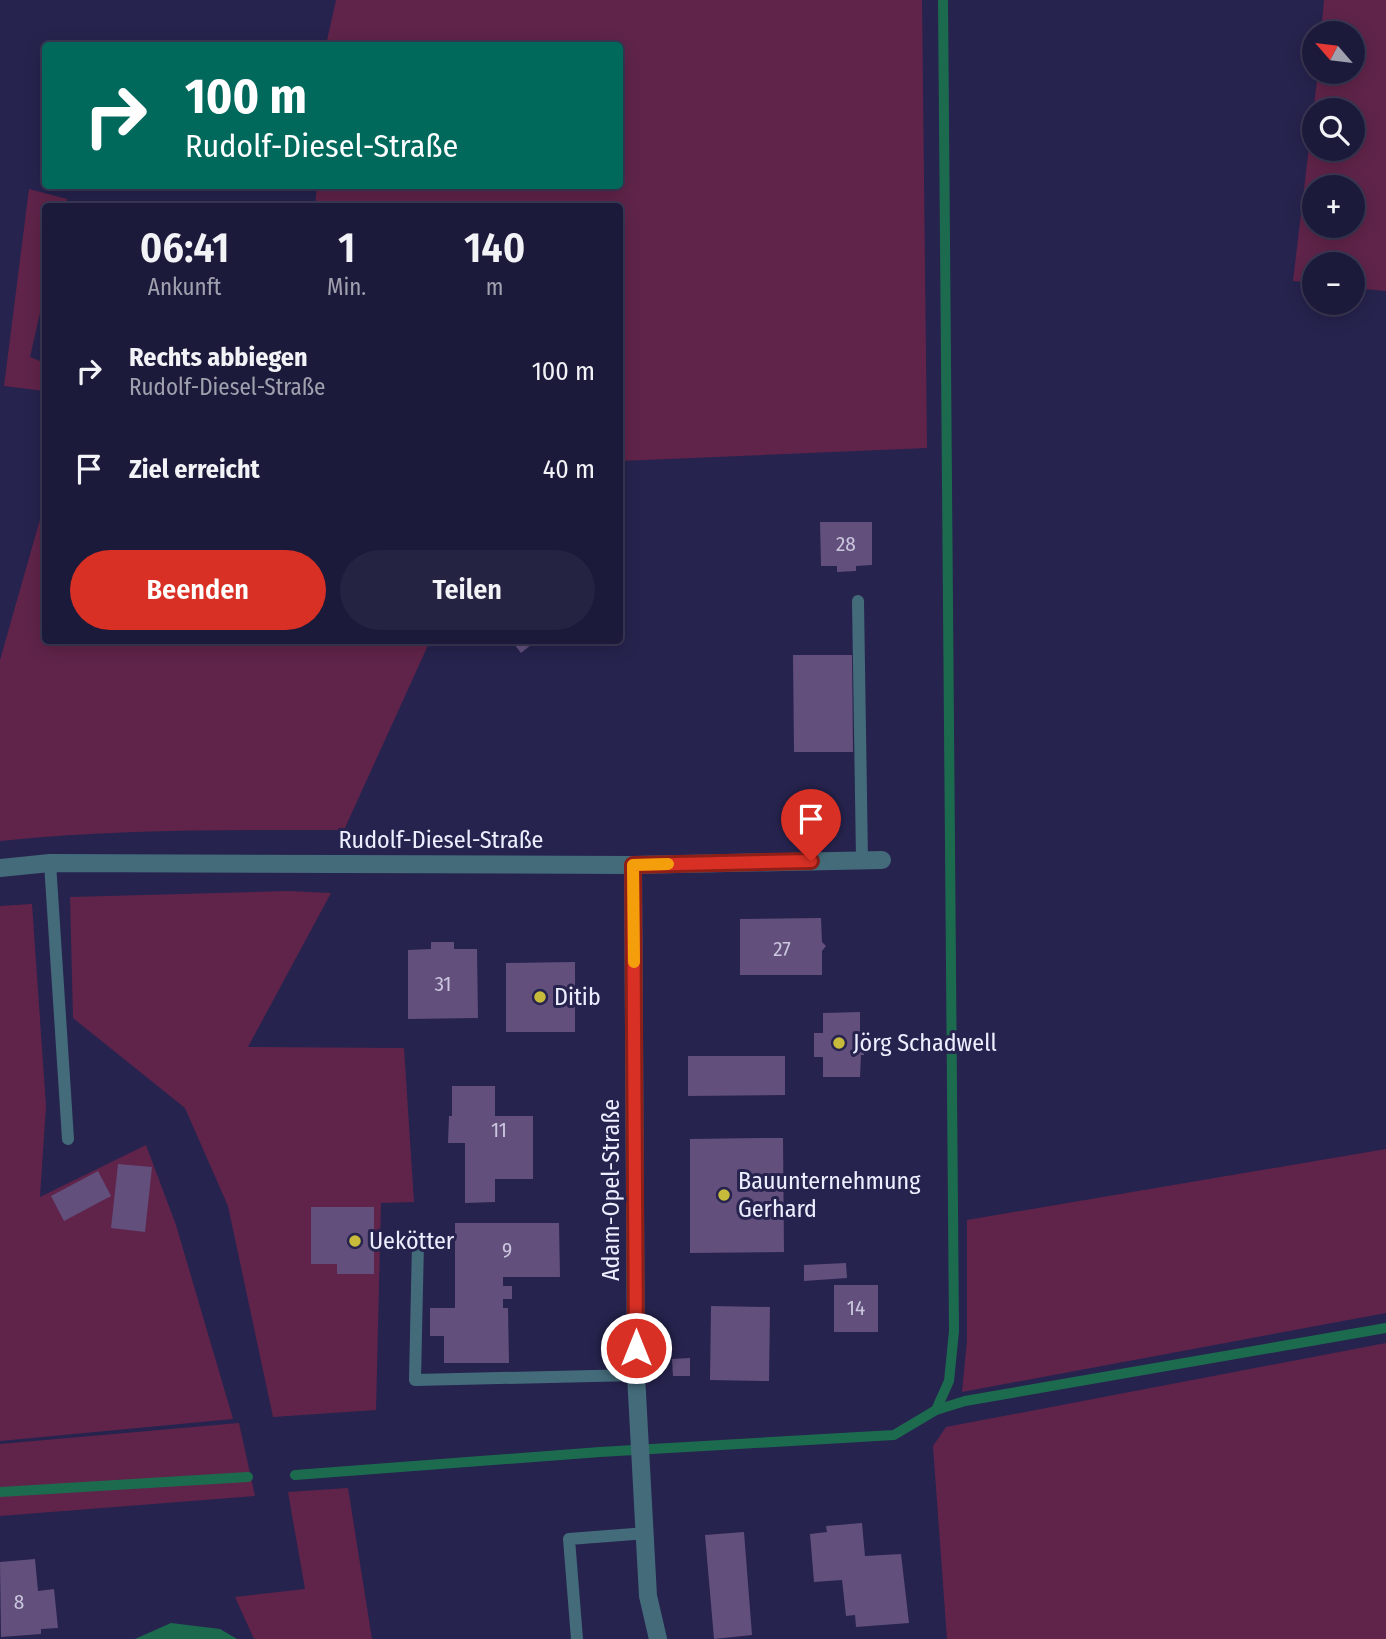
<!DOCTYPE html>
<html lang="de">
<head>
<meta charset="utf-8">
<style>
  body { margin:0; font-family:"Fira Sans Condensed",sans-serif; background:#252342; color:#f1f3f6; height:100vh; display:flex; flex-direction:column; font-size:26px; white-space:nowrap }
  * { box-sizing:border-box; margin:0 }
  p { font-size:23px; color:#a0a1af }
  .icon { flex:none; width:38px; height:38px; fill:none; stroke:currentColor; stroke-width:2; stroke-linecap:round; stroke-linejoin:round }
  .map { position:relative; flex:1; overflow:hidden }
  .drawer { position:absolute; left:42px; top:203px; width:581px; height:441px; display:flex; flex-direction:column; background:#1c1a3a; border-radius:7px; box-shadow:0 4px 18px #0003,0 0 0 2px #3a3854 }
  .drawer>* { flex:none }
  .guide { position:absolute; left:42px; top:42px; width:581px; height:147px; border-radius:7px; box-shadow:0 4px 18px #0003,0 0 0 2px #3a3854; background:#00695c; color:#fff; overflow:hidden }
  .needle { width:46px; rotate:298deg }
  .fabs { position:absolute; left:1302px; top:21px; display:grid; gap:14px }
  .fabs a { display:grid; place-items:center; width:63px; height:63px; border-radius:50%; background:#1c1a3a; box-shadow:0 4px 18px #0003,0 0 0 2px #3a3854; font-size:35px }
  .pin { position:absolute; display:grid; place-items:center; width:60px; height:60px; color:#fff; margin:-72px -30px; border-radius:50% 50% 50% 0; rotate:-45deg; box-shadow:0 0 7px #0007 }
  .pin .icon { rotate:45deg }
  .me { position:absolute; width:77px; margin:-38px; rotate:0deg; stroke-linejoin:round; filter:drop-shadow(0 0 5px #0008) }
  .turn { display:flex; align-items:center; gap:24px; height:147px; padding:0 28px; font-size:32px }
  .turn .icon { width:91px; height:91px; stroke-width:2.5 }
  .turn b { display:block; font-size:49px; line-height:60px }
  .eta { display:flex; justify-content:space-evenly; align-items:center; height:119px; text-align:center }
  .eta b { font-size:42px; font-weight:600; line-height:49px }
  .button { display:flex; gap:14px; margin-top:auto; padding:14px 28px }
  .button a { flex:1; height:80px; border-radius:42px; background:#d93025; color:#fff; font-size:28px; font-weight:600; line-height:80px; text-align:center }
  .button a+a { background:#252342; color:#f1f3f6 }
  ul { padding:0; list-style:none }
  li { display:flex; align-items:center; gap:21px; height:98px; padding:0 28px }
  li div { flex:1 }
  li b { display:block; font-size:26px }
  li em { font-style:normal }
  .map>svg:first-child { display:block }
</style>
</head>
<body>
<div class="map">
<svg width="1386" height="1639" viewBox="0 0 1386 1639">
  <rect width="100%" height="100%" fill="#26234e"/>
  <!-- green -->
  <g fill="#60244a" fill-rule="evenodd">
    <polygon points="336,0 922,0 927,448 620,461 620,206 315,206 317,186 620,186 620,46 326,45"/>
    <path d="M1324 0H1386V291L1353 288V264H1314V283L1293 281 1318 72H1353V33H1321ZM1314 110H1353V149H1314ZM1314 187H1353V226H1314Z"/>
    <polygon points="29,189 67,199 66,206 46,206 45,291 30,357 45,363 45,391 4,386"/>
    <path d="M45 502 46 640 430 641 344 830C229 830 114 829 0 841V660Z"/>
    <polygon points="288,891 331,893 248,1047 404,1048 414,1202 381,1203 376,1410 273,1417 228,1206 185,1108 73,1018 70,897"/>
    <polygon points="32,904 46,1106 40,1197 146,1145 176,1225 233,1419 0,1441 0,906"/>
    <polygon points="1386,1149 1386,1313 962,1392 967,1340 967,1220"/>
    <polygon points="1386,1343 1386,1639 947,1639 933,1446 946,1427"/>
    <polygon points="239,1423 255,1496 0,1516 0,1444"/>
    <polygon points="348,1488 372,1639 254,1639 235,1597 305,1589 288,1492"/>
  </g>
  <!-- water -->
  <polygon fill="#1d6b4e" points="171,1623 220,1629 237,1639 135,1639"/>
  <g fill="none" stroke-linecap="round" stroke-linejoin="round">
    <!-- stream -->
    <g stroke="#1d6b4e" stroke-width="10">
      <polyline points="936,1410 965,1401 1386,1328"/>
      <polyline points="295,1475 600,1452 894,1435 936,1410 949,1381 954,1331 943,0"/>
      <polyline points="0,1492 248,1477"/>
    </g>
  </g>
  <!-- building -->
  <g fill="#624f7c">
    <polygon points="820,522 872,522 872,565 856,566 856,571 837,572 837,566 821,566"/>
    <polygon points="511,640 537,640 521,653"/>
    <polygon points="793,655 852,655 853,752 794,752"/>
    <polygon points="821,918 822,942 826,946 822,951 822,975 740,975 740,919"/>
    <polygon points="431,942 454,942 454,949 477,949 478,1018 408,1019 408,950 431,949"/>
    <polygon points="575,962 575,1032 506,1032 506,963"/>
    <polygon points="860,1012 860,1034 864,1034 864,1055 861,1055 860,1077 823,1077 823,1057 814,1057 814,1033 823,1033 823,1013"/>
    <polygon points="688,1056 785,1056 785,1095 688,1096"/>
    <polygon points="452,1086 495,1086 495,1116 533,1116 533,1179 495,1179 495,1202 465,1203 465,1143 448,1143 449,1116 452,1116"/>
    <polygon points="761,1138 783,1138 784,1252 690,1253 690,1139"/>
    <polygon points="118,1164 152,1167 145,1232 111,1228"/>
    <polygon points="98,1171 111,1196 64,1221 51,1196"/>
    <polygon points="311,1207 374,1207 374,1274 337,1274 337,1264 311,1264"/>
    <polygon points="455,1223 559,1223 560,1277 503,1277 503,1286 512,1286 512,1299 503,1299 503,1308 508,1308 509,1363 444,1363 444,1336 430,1336 430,1308 455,1308"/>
    <polygon points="846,1263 847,1278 804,1281 804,1265"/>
    <rect x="834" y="1285" width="44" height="47"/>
    <polygon points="711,1306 770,1307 769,1381 710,1380"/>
    <polygon points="690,1358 690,1376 673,1376 672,1359"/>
    <polygon points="862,1523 865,1556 901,1554 909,1623 856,1627 855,1615 846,1616 842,1580 814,1582 810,1534 827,1532 826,1526"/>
    <polygon points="744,1532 752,1635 714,1639 705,1535"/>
    <polygon points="35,1559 38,1591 54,1589 58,1628 41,1629 41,1634 1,1637 0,1562"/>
  </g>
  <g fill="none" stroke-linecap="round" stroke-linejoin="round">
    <!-- service -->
    <g stroke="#446b7a" stroke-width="12">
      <polyline points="858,601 862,860"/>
      <polyline points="50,863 68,1139"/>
      <polyline points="418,1242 415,1380 636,1375"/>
      <polyline points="577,1639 569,1539 647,1533"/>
    </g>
    <!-- minor -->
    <g stroke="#446b7a" stroke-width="18">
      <polyline points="633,865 636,1375 648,1596 658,1639"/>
      <polyline points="0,868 50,863 633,865 882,860"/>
    </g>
  </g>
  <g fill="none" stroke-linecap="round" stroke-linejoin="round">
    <!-- route casing -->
    <g stroke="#8d1f18" stroke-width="18">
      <polyline id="route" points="636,1348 633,865 811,861"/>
    </g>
    <!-- route -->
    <use href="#route" stroke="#d93025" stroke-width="12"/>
    <!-- slow -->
    <polyline stroke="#f59e0b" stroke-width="12" points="634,962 633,865 668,864"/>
  </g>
  <!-- markers -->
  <g fill="#c8bb3b" stroke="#26234e" stroke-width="2.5">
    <circle cx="540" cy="997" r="7"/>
    <circle cx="839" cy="1043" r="7"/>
    <circle cx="724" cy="1195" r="7"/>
    <circle cx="355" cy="1241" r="7"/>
  </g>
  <g text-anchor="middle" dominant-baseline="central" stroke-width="6" stroke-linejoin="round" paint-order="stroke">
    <!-- number labels -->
    <g font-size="21" fill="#cac6de">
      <text x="846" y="544">28</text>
      <text x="782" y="949">27</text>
      <text x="443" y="984">31</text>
      <text x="499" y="1130">11</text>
      <text x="507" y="1250">9</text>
      <text x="856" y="1308">14</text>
      <text x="19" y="1602">8</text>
    </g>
    <!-- street labels -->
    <g font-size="24" fill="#edeeff" stroke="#26234e">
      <text x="441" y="840">Rudolf-Diesel-Straße</text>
      <text transform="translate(611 1190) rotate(-90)">Adam-Opel-Straße</text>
    </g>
    <!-- poi labels -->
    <g font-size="24" fill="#edeeff" stroke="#26234e" text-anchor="start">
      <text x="554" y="997">Ditib</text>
      <text x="853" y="1043">Jörg Schadwell</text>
      <text x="738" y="1181">Bauunternehmung<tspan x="738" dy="28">Gerhard</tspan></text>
      <text x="369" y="1241">Uekötter</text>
    </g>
  </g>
</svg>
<div class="fabs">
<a><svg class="needle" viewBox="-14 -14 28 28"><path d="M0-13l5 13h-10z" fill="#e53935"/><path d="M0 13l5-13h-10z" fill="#a0a1af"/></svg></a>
<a><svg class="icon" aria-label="search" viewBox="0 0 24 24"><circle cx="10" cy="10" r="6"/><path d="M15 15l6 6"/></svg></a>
<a>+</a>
<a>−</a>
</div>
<div class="pin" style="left:811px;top:861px;background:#d93025"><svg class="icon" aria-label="arrive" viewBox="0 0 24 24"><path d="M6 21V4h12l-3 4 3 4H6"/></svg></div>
<svg class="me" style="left:636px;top:1348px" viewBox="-20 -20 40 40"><circle r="17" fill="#d93025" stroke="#fff" stroke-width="3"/><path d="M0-11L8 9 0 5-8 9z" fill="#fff"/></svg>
<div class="guide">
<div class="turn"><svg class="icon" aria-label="right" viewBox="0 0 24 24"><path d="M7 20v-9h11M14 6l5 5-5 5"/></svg><div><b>100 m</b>Rudolf-Diesel-Straße</div></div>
</div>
<section class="drawer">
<div class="eta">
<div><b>06:41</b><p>Ankunft</p></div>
<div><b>1</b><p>Min.</p></div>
<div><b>140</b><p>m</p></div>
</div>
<ul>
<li><svg class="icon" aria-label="right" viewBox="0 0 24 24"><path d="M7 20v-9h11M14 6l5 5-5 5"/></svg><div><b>Rechts abbiegen</b><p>Rudolf-Diesel-Straße</p></div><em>100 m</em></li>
<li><svg class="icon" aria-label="arrive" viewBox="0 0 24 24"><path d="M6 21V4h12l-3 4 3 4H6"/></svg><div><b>Ziel erreicht</b></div><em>40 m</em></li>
</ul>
<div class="button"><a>Beenden</a><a>Teilen</a></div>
</section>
</div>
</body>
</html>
